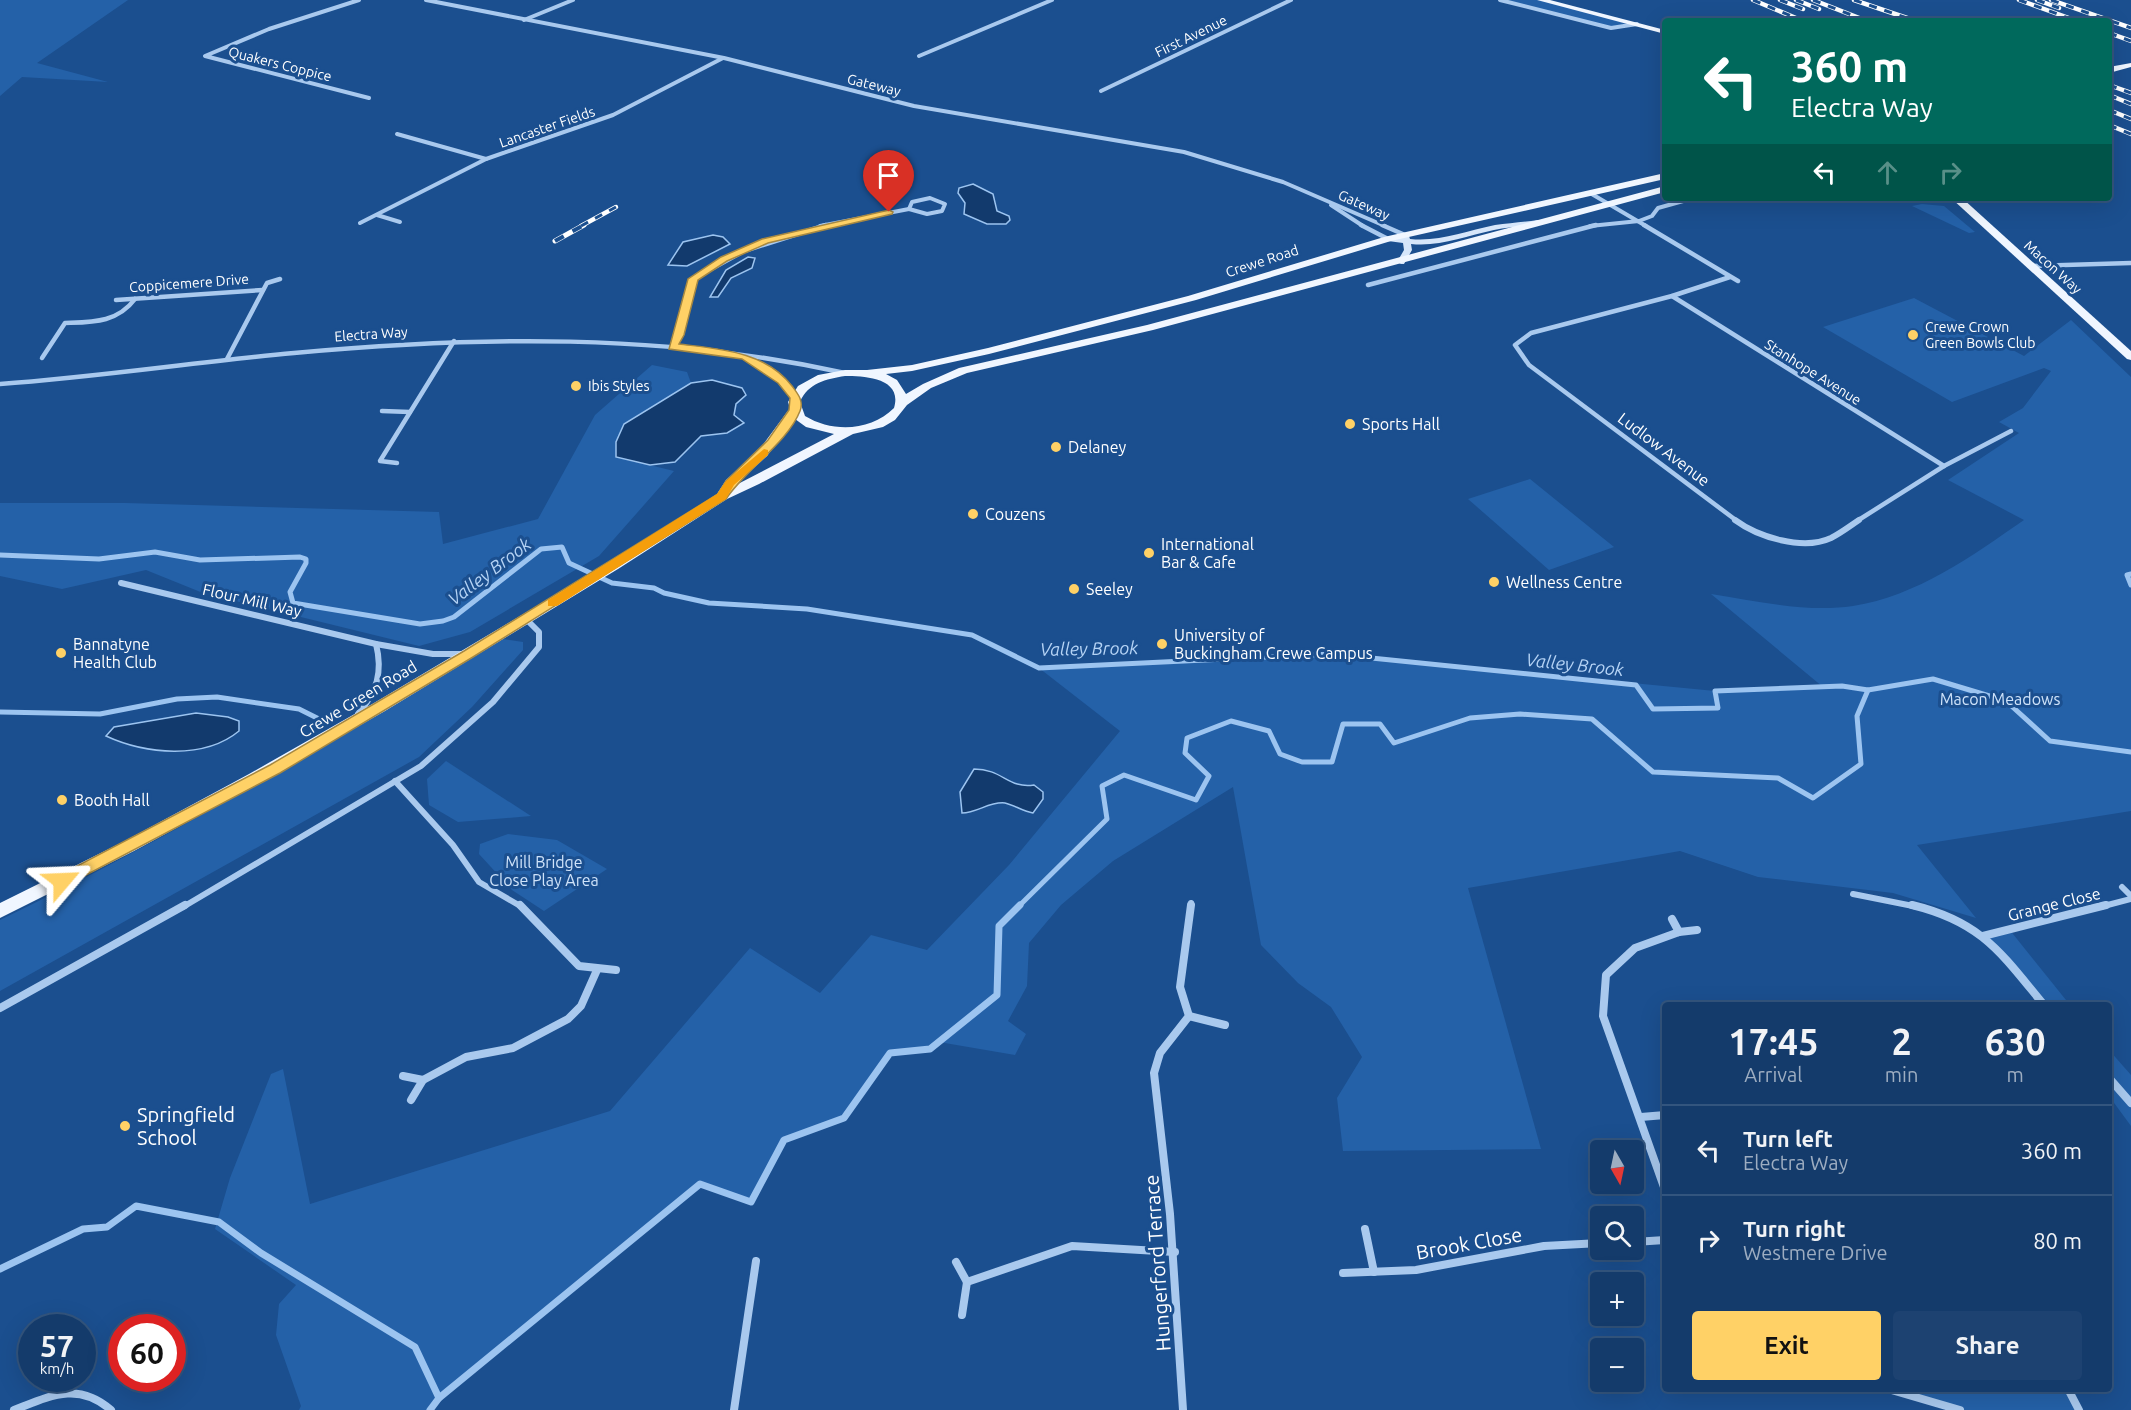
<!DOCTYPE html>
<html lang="en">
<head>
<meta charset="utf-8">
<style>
  body { margin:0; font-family:Ubuntu,sans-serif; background:#1d4271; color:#f1f3f6; height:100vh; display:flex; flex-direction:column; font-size:22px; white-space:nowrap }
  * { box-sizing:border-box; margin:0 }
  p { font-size:20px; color:#9dadc1 }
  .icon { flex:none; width:33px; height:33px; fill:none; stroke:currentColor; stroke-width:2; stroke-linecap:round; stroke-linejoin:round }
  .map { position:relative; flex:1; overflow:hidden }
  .details { position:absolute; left:1662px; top:1002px; width:450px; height:390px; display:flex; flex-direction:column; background:#143b6b; border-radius:6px; box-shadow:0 6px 24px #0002,0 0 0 2px #33557e }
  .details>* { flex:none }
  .top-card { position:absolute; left:1662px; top:18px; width:450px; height:183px; border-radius:6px; box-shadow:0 6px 24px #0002,0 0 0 2px #33557e; background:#00695c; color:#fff; overflow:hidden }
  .needle { width:39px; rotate:171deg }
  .tools { position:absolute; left:1590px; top:1140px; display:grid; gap:12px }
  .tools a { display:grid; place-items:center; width:54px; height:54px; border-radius:6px; background:#143b6b; box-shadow:0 6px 24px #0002,0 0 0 2px #33557e; font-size:30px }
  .speed { position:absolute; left:18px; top:1314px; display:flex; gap:12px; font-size:30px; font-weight:700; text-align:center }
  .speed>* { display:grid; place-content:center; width:78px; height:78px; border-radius:50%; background:#143b6b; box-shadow:0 6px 24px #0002,0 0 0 2px #33557e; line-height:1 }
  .speed small { font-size:15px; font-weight:400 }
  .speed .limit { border:9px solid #d22; background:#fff; color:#111 }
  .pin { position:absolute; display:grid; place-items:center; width:51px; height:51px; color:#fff; margin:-62px -26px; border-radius:50% 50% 50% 0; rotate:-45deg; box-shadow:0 0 6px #0007 }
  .pin .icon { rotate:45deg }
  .me { position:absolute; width:66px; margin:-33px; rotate:64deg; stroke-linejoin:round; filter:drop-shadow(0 0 4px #0008) }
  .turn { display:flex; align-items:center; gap:21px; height:126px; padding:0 30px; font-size:27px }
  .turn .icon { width:78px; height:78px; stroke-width:2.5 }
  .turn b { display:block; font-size:42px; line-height:51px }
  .lanes { display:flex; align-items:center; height:57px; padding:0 30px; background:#0003; justify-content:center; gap:30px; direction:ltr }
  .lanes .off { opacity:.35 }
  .eta { display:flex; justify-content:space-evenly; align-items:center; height:102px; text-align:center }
  .eta b { font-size:36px; font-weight:700; line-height:42px }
  .button { display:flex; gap:12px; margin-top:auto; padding:12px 30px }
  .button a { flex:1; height:69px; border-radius:6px; background:#ffd166; color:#111; font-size:24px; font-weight:700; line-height:69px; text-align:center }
  .button a+a { background:#1d4271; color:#f1f3f6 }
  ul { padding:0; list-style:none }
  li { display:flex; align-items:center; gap:18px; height:90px; padding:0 30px; border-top:2px solid #33557e }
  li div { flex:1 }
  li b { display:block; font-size:22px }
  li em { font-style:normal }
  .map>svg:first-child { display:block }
</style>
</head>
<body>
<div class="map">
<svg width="2131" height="1410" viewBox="0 0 2131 1410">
  <rect width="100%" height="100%" fill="#1b4f8f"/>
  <!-- green -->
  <g fill="#2461a8">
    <polygon points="0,0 128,0 37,63 108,82 22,77 0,96"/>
    <polygon points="1500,0 1541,0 1637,24 1622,28 1611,28"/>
    <polygon points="1922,204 1944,206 1975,232 1969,233 1912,206"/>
    <path d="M1914 298 2024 356 2071 320 2131 377V811L1917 845 1976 918 1893 893 1758 877 1680 851 1468 888 1541 1149 1343 1151 1337 1098 1362 1057 1331 1007 1298 983 1261 945 1233 787 1113 861 1061 905 1029 943 1027 986 1008 1021 1026 1034 1015 1055 939 1042 930 1049 890 1053 844 1118 784 1140 751 1202 700 1184 439 1398 430 1410H299L301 1406 276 1335 279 1304 296 1285 215 1229 230 1178 271 1074 283 1069 310 1204 610 1111 750 948 820 993 871 935 927 950 1009 865 1120 731 1039 668 1332 654 1715 691 1823 687 1711 594C1757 601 1807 613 1853 606 1917 596 1972 556 2024 520L1948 480 2019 433 1999 422 2023 408 2051 371 2044 368 1952 402 1823 327Z"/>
    <polygon points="652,365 687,372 691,383 624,425 617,457 674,471 599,556 470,632 419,646 203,593 146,570 62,589 0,576 0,503 125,503 439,512 443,544 538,519 595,415"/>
    <polygon points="1530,479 1614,547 1549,570 1468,499"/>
    <path d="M503 639 523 642V650L472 707 419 757 0 991V920C174 836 338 738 503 639Z"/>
    <polygon points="446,761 531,816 458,822 429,805 427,779"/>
    <polygon points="508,834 557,840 607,869 544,911 512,890 479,854 480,844"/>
    <polygon points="2009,929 2070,1005 2044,1005 1983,936"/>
    <polygon points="2109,1050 2131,1075 2131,1126 2109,1096"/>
    <polygon points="1888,1389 2068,1389 2079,1410 1960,1410"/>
  </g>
  <!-- water -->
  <g fill="#123a6d" stroke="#9cc4f0" stroke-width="1.5">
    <polygon points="973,184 993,194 997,211 1009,216 1010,220 1006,224 987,224 964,214 965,203 958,193 959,188"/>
    <polygon points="713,235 723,237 730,244 687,266 668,265 683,242"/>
    <polygon points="748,257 755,258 752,268 731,278 718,297 710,297 726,270"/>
    <polygon points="712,380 742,388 746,395 736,404 734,415 744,423 727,433 701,436 675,462 650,465 616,457 616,442 624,424 691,383"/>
    <path d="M196 713 228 717 239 721V731C204 760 145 754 106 736L114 727Z"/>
    <path d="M974 769C1003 769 1008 789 1034 785L1043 792V799L1033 813C1023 811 1014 805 1005 803 990 801 977 813 962 813L960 792Z"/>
  </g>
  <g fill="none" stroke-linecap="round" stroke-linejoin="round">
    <!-- stream-far1 -->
    <g stroke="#9cc4f0" stroke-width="5">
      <polyline points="0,555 99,559 155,552 200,560 300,557 306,559 306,563 290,592 293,603 420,624 443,621 454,617 541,549 562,547 569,563 612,583 654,588 664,593 709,603 807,609 972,635 1039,668 1332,654 1636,685 1653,709 1718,708 1715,691 1842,686 1868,690 1933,679 2006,701 2050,741 2131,752"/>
      <polyline points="2131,574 2127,575 2131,585"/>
      <polyline points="0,712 100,714 177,699 217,697 299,709 321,720"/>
      <polyline points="1018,907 1107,819 1102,786 1124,775 1196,800 1209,776 1185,753 1187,738 1231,721 1269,731 1280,754 1302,762 1332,762 1343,724 1380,724 1394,743 1470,718 1520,714 1592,719 1653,772 1778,778 1813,798 1861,764 1857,716 1868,690"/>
    </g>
    <!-- stream -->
    <g stroke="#9cc4f0" stroke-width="7">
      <polyline points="0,1269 83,1229 107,1227 136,1206 219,1222 261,1253 415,1347 439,1398"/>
      <polyline points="430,1410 439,1398 700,1184 751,1202 784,1140 844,1118 890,1053 930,1049 997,995 999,926 1020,905"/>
    </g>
    <!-- street-far3 -->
    <g stroke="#a9c9ee" stroke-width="4">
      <polyline points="359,0 269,29 205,56 369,98"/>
      <polyline points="426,0 724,58 914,106 1184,152 1283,182 1385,226"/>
      <polyline points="1500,0 1611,28 1637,24"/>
      <polyline points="524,20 573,0"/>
      <polyline points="919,56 1052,0"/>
      <polyline points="1101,91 1291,0"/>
      <polyline points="397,134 486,159"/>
      <polyline points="1590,193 1646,226"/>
      <polygon points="930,198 945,204 942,211 927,214 909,209 912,202"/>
      <polyline points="1331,205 1363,226"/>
      <polyline points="377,215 400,222"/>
      <polyline points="360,223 486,159 613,115 723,58"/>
      <polyline points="820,226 909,209"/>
      <polyline points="1590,226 1639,221 1652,216 1658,208 1694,198"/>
    </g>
    <!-- street-far2 -->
    <g stroke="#a9c9ee" stroke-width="4.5">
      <polyline points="1361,225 1388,239"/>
      <polyline points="1382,225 1405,235"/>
      <polyline points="1644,225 1738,281"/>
      <polyline points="2030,266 2131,263"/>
      <polyline points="1730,277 1672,296 1531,333 1515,345 1529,365 1737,521"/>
      <polyline points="1368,285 1596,225"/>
      <polyline points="1672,296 1944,466"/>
      <polyline points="116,300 263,290"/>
      <polyline points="672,347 679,335 693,279 744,251 826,225"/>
      <path d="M42 358 65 323C92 322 117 323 135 299"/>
      <polyline points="227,359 267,283 280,279"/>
      <polyline points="748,359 782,381 795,398"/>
      <path d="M0 384C98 377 196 362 294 353 477 336 664 333 845 373"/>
      <polyline points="382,411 410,412"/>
      <polyline points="397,463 380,461 454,341"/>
      <polyline points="1857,521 1944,466 2011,431"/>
    </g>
    <!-- street-far1 -->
    <g stroke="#a9c9ee" stroke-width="6">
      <path d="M1735 520C1758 537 1803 551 1831 538 1841 533 1850 526 1859 520"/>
      <polyline points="121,583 376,644 433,654 463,654"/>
      <path d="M358 714C377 692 383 672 376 644"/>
      <polyline points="395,781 453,845 479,882 522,907"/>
      <polyline points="2122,887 2131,896"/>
      <polyline points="1853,894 1918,907"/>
      <polyline points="183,907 421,766 493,702 539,647 539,632 526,619"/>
      <polyline points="1190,907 1191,903"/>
      <polyline points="2100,907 2131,899"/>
    </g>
    <!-- street -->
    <g stroke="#a9c9ee" stroke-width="8">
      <polyline points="520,905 579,966 616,970"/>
      <path d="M1912 905C1982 922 2001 953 2044 1005"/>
      <polyline points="1672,919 1679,932"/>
      <polyline points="1983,936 2106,905"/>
      <polyline points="0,1008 185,905"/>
      <polyline points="1189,1016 1225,1025"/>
      <polyline points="403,1076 423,1080 411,1100"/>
      <polyline points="2109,1078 2131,1103"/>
      <polyline points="423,1080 466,1057 513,1048 568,1019 581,1006 597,970"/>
      <polyline points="1641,1117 1665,1115"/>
      <polyline points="1665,1190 1603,1016 1606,975 1635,948 1679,932 1697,930"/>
      <polyline points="1365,1229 1374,1272"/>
      <polyline points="1634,1242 1665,1240"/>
      <polyline points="956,1262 967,1282"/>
      <polyline points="1343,1273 1416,1270 1544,1246 1600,1243"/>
      <polyline points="962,1315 967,1282 1072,1246 1175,1252"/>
      <polyline points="1888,1389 1960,1410"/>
      <polyline points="2068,1389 2079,1410"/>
      <path d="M14 1410C50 1396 78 1381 111 1410"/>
      <polyline points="734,1410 756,1261"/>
      <polyline points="1183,1410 1170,1214 1154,1073 1160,1053 1189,1016 1180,987 1191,905"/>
    </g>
    <!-- secondary -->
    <path fill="#d6e6fa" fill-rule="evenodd" d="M1538 220 1542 222 1541 224C1525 227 1509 227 1494 230 1465 236 1440 247 1411 244L1412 250 1404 264H1401L1397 262 1404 250 1403 243 1388 241 1384 239 1388 237 1402 238 1401 235 1405 233H1408L1410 239C1440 242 1465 231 1495 225 1509 223 1524 222 1538 220Z"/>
    <!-- primary -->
    <g fill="#f0f6ff" fill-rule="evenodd">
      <polygon points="1537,0 1550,0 1665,30 1665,34"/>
      <polygon points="2131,63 2131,67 2109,73 2109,67"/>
      <path d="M1665 173V179L1391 241 1196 300 989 354 912 371 886 374 897 380 906 394 923 384 959 368 1147 325 1665 186V192L1153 330 967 373 931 388 907 405 895 420 883 427 853 434 759 484 727 499 618 569 385 711 260 782 134 851 0 918V903L123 842 249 774 374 703 636 547 717 494 726 480 759 450 790 408 788 402 798 386 818 375 845 370H867L912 365 988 348 1188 296 1384 237ZM845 376C865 376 903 378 894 408 871 431 833 433 805 416L800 402C808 383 826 379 845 376ZM795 419 806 427 834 434 734 486 767 456Z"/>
      <polygon points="1951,198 1962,198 2131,351 2131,360 2127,359"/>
    </g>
    <!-- rail-far1 casing -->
    <g stroke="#fff" stroke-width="4.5">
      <g id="rail-far1">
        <polyline points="1753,0 1803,21"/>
        <polyline points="1780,0 1803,9"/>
        <polyline points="1796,0 1819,9"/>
        <polyline points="1813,0 1867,21"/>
        <polyline points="1854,0 1910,19"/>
        <polyline points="2019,0 2077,21"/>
        <polyline points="2037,0 2059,8"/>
        <polyline points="2051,0 2131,28"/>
        <polyline points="2109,33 2131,41"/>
        <polyline points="2109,85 2131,93"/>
        <polyline points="2109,95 2131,104"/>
        <polyline points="2109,110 2131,119"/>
        <polyline points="2109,125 2131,134"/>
        <polyline points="581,226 616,207"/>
      </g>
    </g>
    <!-- rail casing -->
    <g stroke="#fff" stroke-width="5">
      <polyline id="rail" points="555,241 584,225"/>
    </g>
    <!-- rail-far1 -->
    <use href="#rail-far1" stroke="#1b4f8f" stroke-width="3" stroke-dasharray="8" stroke-linecap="butt"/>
    <!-- rail -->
    <use href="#rail" stroke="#1b4f8f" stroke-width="4" stroke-dasharray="10" stroke-linecap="butt"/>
  </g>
  <!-- route -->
  <path fill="#ffd166" stroke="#a68842" stroke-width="1.5" d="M889 210 893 212 892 214 768 243 727 261 698 280 684 335 679 344C719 349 765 351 792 386 798 394 804 401 800 411 788 442 745 470 726 499L473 657 280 773 67 885H56L54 881 56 877 270 765 464 651 718 494 726 481 768 440 789 410 790 398 778 383 742 359 669 349 688 279 721 257 762 239Z"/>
  <!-- slow -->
  <polygon fill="#f59e0b" points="764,449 768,450 768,455 734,485 726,499 557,606 548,606 548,600 717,494 726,481"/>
  <!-- markers -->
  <g fill="#ffd166" stroke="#1b4f8f" stroke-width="2">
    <circle cx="1913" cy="335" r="6"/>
    <circle cx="576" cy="386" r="6"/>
    <circle cx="1350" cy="424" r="6"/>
    <circle cx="1056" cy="447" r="6"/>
    <circle cx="973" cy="514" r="6"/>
    <circle cx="1149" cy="553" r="6"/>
    <circle cx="1494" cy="582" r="6"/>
    <circle cx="1074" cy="589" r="6"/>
    <circle cx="1162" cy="644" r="6"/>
    <circle cx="61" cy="653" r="6"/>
    <circle cx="62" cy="800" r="6"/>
    <circle cx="125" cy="1126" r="6"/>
  </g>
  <g text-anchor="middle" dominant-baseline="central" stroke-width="6" stroke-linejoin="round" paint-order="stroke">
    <!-- far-street labels -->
    <g font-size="14" fill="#fff" stroke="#1b4f8f">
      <text transform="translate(1191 36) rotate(-26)">First Avenue</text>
      <text transform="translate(280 64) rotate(14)">Quakers Coppice</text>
      <text transform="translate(874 85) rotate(14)">Gateway</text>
      <text transform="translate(547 127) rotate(-19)">Lancaster Fields</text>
      <text transform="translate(1364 205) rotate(24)">Gateway</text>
      <text transform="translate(1262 261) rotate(-18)">Crewe Road</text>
      <text transform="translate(2053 267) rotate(42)">Macon Way</text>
      <text transform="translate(189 283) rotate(-4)">Coppicemere Drive</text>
      <text transform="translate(371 334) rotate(-4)">Electra Way</text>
      <text transform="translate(1813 372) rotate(32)">Stanhope Avenue</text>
    </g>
    <!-- far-poi labels -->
    <g font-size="14" fill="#fff" stroke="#1b4f8f" text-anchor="start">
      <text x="1925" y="327">Crewe Crown<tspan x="1925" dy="16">Green Bowls Club</tspan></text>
      <text x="588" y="386">Ibis Styles</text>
    </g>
    <!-- poi labels -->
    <g font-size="16" fill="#fff" stroke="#1b4f8f" text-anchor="start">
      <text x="1362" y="424">Sports Hall</text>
      <text x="1068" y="447">Delaney</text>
      <text x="985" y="514">Couzens</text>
      <text x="1161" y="544">International<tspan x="1161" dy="18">Bar &amp; Cafe</tspan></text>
      <text x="1506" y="582">Wellness Centre</text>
      <text x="1086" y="589">Seeley</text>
      <text x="1174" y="635">University of<tspan x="1174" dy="18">Buckingham Crewe Campus</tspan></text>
      <text x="73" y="644">Bannatyne<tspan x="73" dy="18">Health Club</tspan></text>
      <text x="74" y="800">Booth Hall</text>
    </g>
    <!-- street labels -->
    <g font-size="16" fill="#fff" stroke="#1b4f8f">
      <text transform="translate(1664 449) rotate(37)">Ludlow Avenue</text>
      <text transform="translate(252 600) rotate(13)">Flour Mill Way</text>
      <text transform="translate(358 699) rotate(-31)">Crewe Green Road</text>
      <text transform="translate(2054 904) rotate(-14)">Grange Close</text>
    </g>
    <!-- park labels -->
    <g font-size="16" fill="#cfe3fa" stroke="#1b4f8f">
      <text x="2000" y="699">Macon Meadows</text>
      <text x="544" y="862">Mill Bridge<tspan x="544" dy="18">Close Play Area</tspan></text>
    </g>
    <!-- water labels -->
    <g font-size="18" font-style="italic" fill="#b5d3f5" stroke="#1b4f8f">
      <text transform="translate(489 571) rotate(-37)">Valley Brook</text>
      <text transform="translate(1089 648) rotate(-1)">Valley Brook</text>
      <text transform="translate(1575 664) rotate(6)">Valley Brook</text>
    </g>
    <!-- near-poi labels -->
    <g font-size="20" fill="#fff" stroke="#1b4f8f" text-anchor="start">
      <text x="137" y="1114">Springfield<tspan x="137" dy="23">School</tspan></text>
    </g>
    <!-- near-street labels -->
    <g font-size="20" fill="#fff" stroke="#1b4f8f">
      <text transform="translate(1469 1243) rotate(-10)">Brook Close</text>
      <text transform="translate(1157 1263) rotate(-94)">Hungerford Terrace</text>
    </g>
  </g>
</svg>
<div class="tools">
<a><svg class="needle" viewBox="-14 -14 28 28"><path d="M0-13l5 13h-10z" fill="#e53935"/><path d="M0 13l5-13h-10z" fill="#9dadc1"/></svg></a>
<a><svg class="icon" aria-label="search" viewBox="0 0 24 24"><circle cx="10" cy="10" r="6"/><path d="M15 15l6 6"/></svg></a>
<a>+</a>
<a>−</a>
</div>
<div class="speed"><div>57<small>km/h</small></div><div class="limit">60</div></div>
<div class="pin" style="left:889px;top:212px;background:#d93025"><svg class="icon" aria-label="arrive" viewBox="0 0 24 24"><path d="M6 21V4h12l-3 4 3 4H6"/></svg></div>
<svg class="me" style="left:62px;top:881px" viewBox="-20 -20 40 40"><path d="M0-17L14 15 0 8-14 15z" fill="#ffd166" stroke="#fff" stroke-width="4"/></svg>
<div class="top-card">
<div class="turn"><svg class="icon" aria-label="left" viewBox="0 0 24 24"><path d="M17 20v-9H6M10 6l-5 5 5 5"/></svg><div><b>360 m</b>Electra Way</div></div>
<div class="lanes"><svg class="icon" aria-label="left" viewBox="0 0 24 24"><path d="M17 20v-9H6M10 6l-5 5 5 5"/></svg><svg class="icon off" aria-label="ahead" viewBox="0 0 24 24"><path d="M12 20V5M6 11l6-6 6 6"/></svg><svg class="icon off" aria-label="right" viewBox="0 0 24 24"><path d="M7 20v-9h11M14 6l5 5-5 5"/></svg></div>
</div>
<section class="details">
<div class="eta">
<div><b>17:45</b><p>Arrival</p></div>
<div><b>2</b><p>min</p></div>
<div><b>630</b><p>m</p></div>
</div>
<ul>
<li><svg class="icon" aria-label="left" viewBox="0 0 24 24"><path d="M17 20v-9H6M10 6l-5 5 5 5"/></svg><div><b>Turn left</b><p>Electra Way</p></div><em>360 m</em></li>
<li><svg class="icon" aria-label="right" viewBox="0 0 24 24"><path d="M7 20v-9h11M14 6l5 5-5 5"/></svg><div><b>Turn right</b><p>Westmere Drive</p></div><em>80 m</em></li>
</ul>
<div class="button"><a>Exit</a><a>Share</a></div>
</section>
</div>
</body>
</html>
